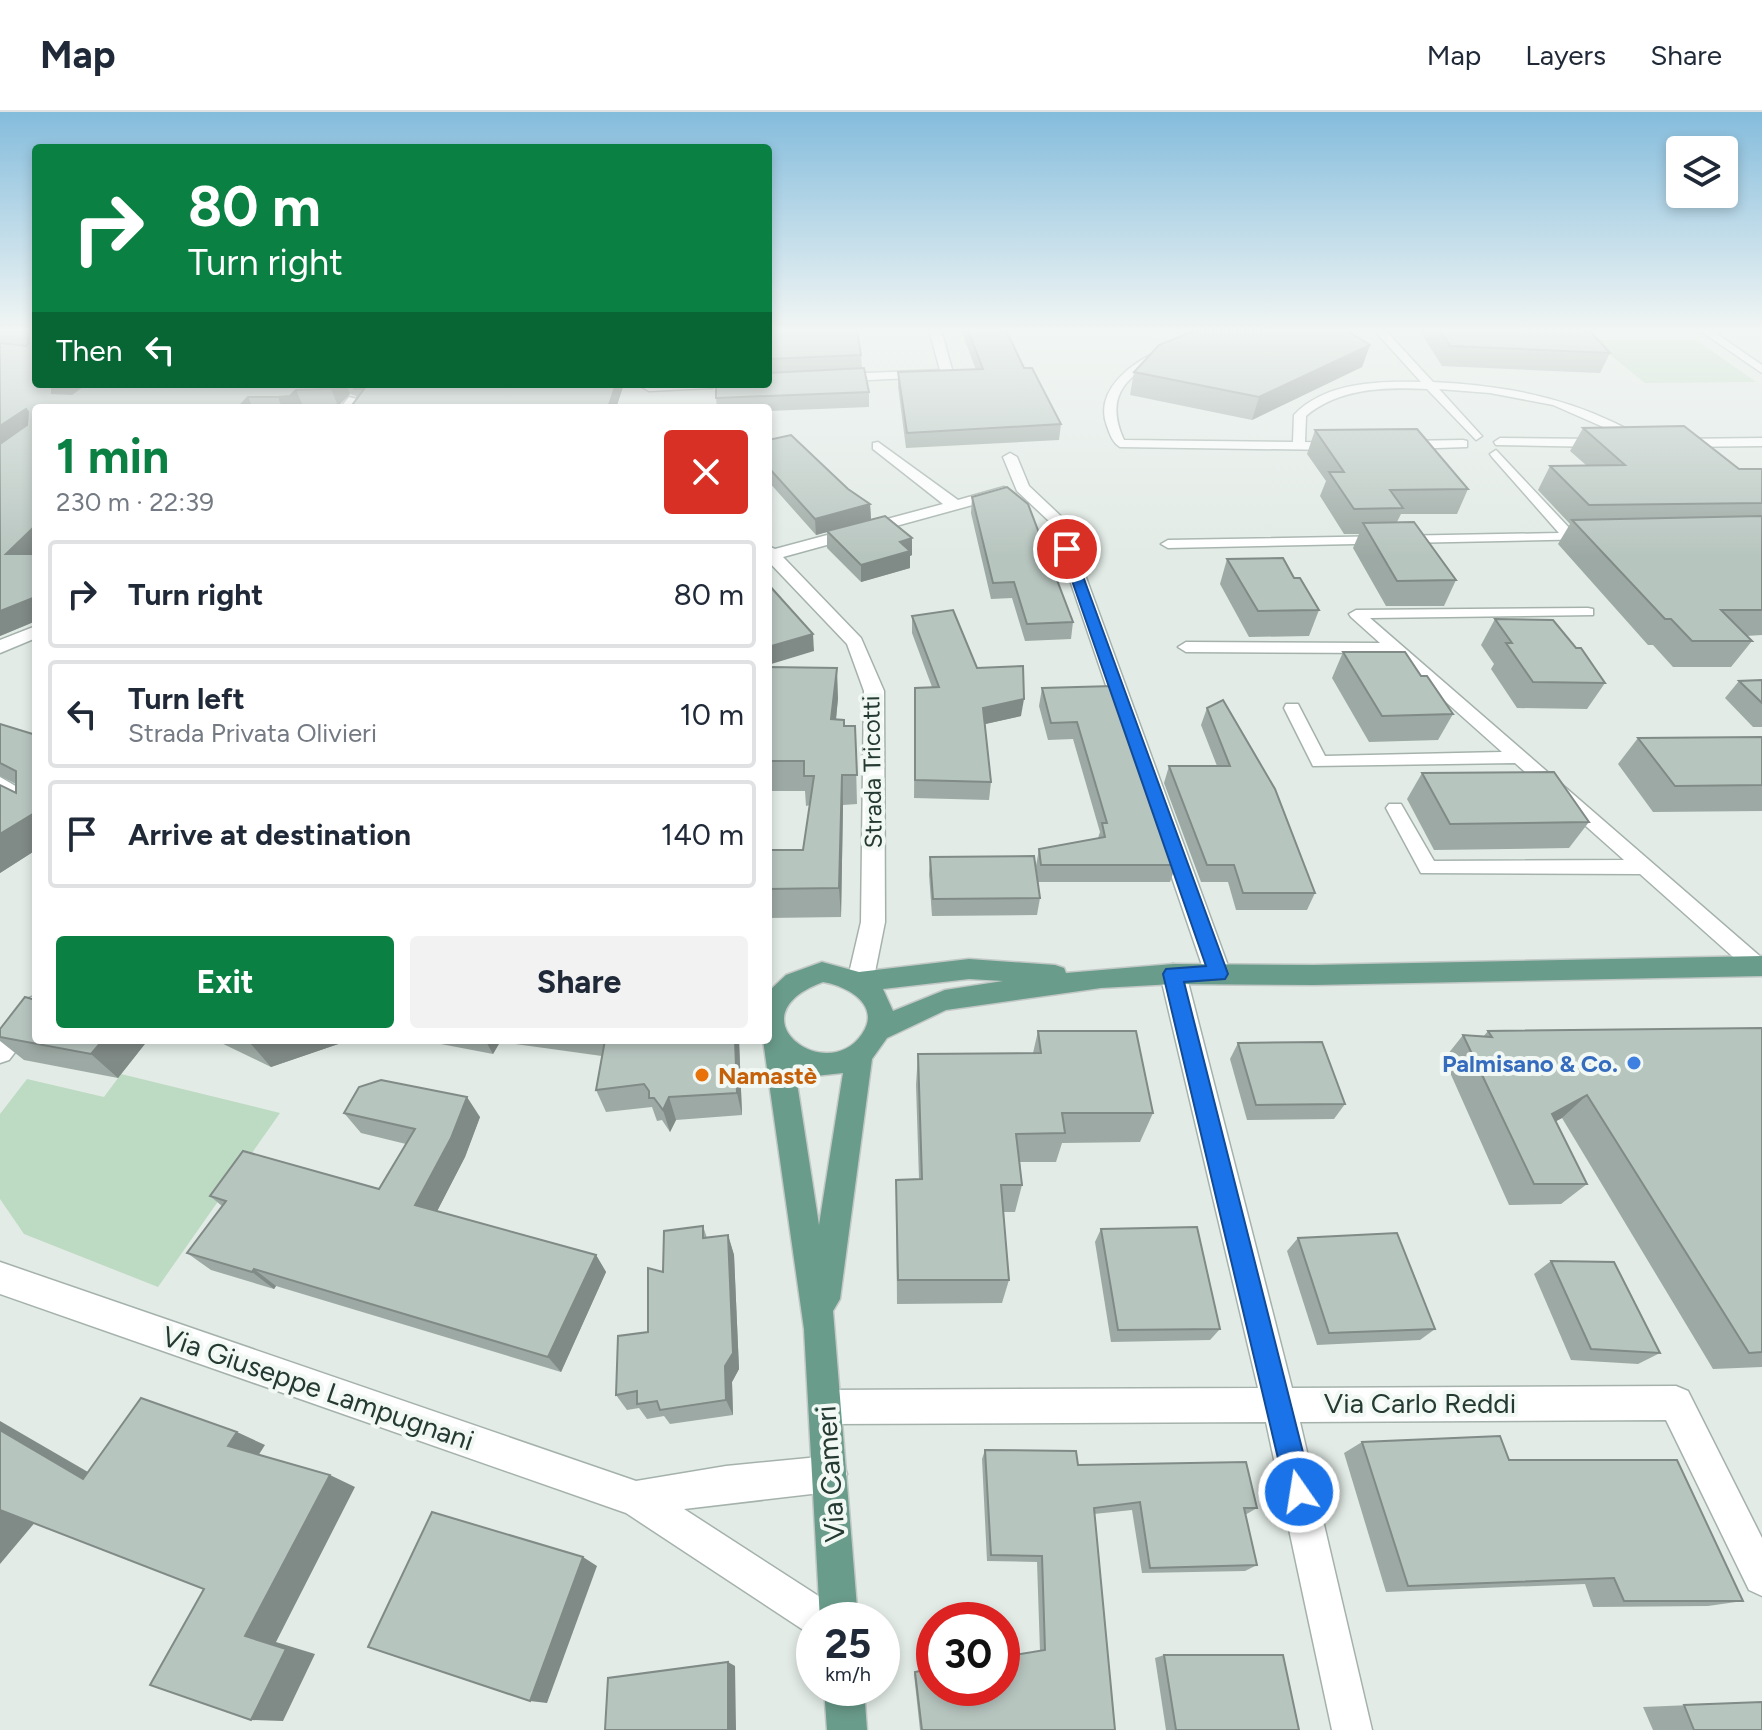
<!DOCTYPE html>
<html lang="en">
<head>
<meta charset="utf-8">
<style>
  body { margin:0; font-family:Figtree,sans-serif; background:#f2f2f3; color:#1f2937; height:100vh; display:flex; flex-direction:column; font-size:30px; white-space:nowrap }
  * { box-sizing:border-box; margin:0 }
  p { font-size:26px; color:#747a83 }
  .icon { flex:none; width:44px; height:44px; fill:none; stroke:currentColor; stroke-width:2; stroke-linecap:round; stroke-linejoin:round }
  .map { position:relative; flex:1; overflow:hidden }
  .side { position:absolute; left:32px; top:292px; width:740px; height:640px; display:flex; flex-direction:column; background:#fff; border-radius:8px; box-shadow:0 4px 12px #0003 }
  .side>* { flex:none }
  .top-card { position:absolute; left:32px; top:32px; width:740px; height:244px; border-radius:8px; box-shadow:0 4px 12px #0003; background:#0b8043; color:#fff; overflow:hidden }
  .buttons { position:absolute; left:1666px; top:24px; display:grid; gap:16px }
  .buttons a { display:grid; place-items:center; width:72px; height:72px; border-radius:8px; background:#fff; box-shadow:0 4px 12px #0003; font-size:40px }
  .speed { position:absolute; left:796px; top:1490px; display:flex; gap:16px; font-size:40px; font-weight:700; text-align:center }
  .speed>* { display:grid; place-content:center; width:104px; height:104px; border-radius:50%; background:#fff; box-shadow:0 4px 12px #0003; line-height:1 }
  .speed small { font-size:20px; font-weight:400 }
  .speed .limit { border:12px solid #d22; background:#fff; color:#111 }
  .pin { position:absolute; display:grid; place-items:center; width:68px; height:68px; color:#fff; margin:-34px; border:4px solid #fff; border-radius:50%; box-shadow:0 2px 8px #0007 }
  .me { position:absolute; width:88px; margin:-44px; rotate:347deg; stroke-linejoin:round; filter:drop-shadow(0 0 6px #0008) }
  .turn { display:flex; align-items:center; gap:28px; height:168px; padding:0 24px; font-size:36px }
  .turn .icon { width:104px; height:104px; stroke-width:2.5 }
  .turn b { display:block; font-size:56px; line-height:68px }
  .then { display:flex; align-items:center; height:76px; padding:0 24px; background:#0003; gap:16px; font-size:30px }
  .round { display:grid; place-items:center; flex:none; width:84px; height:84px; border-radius:8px; background:#f2f2f3 }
  .headline { display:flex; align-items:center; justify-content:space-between; height:136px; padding:0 24px }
  h1 { font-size:48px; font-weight:700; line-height:60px; color:#0b8043 }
  .button { display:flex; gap:16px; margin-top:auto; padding:16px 24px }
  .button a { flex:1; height:92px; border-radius:8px; background:#0b8043; color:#fff; font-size:32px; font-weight:700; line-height:92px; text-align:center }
  .button a+a { background:#f2f2f3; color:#1f2937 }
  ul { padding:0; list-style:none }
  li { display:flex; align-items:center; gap:24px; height:108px; margin:0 16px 12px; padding:0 8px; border:4px solid #e0e1e3; border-radius:8px }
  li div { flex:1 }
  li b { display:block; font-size:30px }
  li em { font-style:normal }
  header { display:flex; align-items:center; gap:48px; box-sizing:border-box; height:112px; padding:0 40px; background:#fff; border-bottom:2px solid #e0e1e3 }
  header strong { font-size:38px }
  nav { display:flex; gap:44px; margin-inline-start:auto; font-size:28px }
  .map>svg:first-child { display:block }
</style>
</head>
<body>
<header>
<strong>Map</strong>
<nav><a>Map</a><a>Layers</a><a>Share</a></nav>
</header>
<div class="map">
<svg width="1762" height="1618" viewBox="0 0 1762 1618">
  <rect width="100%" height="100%" fill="#e2ebe6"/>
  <!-- green -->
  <g fill="#bddac2">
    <polygon points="1592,228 1696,228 1756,270 1645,271"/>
    <polygon points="121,962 280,1001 158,1175 24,1122 0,1087 0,1002 27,967 104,985"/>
  </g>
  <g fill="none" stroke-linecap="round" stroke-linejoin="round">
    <!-- lane casing -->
    <g stroke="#a5b2ac" stroke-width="3">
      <g id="lane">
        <path d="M1374 218H1385L1433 270C1496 273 1558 283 1615 311 1624 316 1635 319 1643 325L1637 329 1626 325 1553 293 1490 281 1439 277 1480 322 1482 324 1476 328 1427 277C1385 275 1339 276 1306 304L1305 330 1338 331 1340 334 1334 338 1120 335C1112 330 1110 322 1107 314 1093 278 1134 248 1163 238L1168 241 1167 243C1128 263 1103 282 1124 328L1293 330 1294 303C1325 270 1378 269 1421 270Z"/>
        <polygon points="1699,218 1711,218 1762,253 1762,261"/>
        <polygon points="1500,326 1602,327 1608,331 1602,335 1496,333 1494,330"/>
        <polygon points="1762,326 1762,334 1678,335 1672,331 1678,327"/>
        <polygon points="1463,328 1467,329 1467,335 1406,337 1400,333 1406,329"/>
        <polygon points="1496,338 1573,420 1595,421 1595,427 1168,436 1161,432 1168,428 1559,421 1492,345 1490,342"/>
        <polygon points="1588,496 1593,497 1593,503 1370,506 1762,846 1762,861 1750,860 1640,762 1421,761 1386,696 1389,692 1401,692 1434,749 1624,748 1515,651 1313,654 1284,596 1286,592 1298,592 1325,644 1502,640 1391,541 1186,540 1178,535 1186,530 1380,531 1351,505 1349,502 1356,498"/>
      </g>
    </g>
    <!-- street casing -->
    <g stroke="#a5b2ac" stroke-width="3">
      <g id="street">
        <polygon points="929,218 941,218 953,261 951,264 768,273 765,272 768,272 768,265 940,258"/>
        <polygon points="645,272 718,272 712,276 649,279 642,275"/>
        <polygon points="349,285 361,288 354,296 340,296"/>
        <polygon points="878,330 958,388 1004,375 1012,380 1009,383 783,445 861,526 884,579 885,810 873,870 869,877 860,880 851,877 847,870 861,810 864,579 847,532 768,449 768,434 775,437 943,392 873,337 873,331"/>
        <polygon points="1010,341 1017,345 1029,374 1065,408 1231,862 1227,869 1218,872 1209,869 1205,862 1050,410 1017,379 1003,345"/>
        <polygon points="36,514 36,526 0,541 0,528"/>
        <polygon points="1173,852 1182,855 1186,862 1292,1276 1676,1274 1688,1279 1762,1426 1762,1484 1749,1478 1666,1308 1300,1310 1372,1618 1332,1618 1266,1310 826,1312 814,1307 809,1295 814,1283 826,1278 1258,1276 1160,862 1164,855"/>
        <polygon points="36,883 36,913 9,948 0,951 0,920 27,887"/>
        <polygon points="0,1150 636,1369 726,1354 829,1344 842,1349 847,1362 842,1375 829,1380 684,1397 834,1494 839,1508 814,1508 814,1525 626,1401 0,1182"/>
      </g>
    </g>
    <!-- secondary casing -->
    <g stroke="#a2b5ad" stroke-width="3">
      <polygon id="secondary" points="0,665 36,686 36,703 0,682"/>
    </g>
    <!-- primary casing -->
    <g stroke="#c2c8c6" stroke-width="3">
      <g id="primary">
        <path d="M1762 844V864L1314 873 1173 872 1101 876 946 898 887 926 872 947 840 1187 833 1199 858 1508H820L804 1217 763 928H768V880L786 863 822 850 859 860 969 847 1055 853 1064 856 1066 861 1173 852 1314 853ZM969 867 1003 869 945 878 893 899 883 877ZM823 870C847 874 882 893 862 922 826 975 731 904 823 870ZM795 958 815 964 843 961 819 1113Z"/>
        <polygon points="824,1576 864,1576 867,1618 827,1618"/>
      </g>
    </g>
    <!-- lane -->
    <use href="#lane" fill="#fff" fill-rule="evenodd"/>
    <!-- street -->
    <use href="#street" fill="#fff" fill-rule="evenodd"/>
    <!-- secondary -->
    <use href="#secondary" fill="#fff" fill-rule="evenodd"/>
    <!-- primary -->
    <use href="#primary" fill="#6a9c8b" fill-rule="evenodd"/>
  </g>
  <!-- wall -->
  <g fill="#9da9a4">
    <polygon points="0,218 36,218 36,272 624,272 616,296 350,296 357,287 356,284 350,282 338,294 303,294 301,296 36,296 36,509 0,524"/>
    <polygon points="768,218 861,243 862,256 869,280 869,295 768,299 768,296 717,296 716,286 768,272"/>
    <polygon points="961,218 1006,218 1024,256 1061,312 1059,328 906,336 898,275 898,260 976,258"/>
    <polygon points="1419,218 1589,218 1610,241 1600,261 1442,254"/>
    <polygon points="1370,233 1362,255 1252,308 1130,283 1134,260"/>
    <polygon points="1583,316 1739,357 1762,357 1762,523 1746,524 1752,529 1731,555 1673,555 1653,533 1648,533 1558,432 1570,412 1538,378 1550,354 1586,353 1570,339"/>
    <polygon points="1315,318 1468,377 1457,402 1401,402 1397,410 1456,468 1444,494 1386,494 1353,436 1359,422 1344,422 1320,384 1326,369 1307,342"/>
    <polygon points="768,328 870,392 871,408 912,443 910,444 910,456 861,470 827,436 827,420 816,423 768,369"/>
    <polygon points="972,385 1073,510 1071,527 1025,529 1012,486 991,487 971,401"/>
    <polygon points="1227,447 1294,466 1319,498 1309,524 1249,525 1220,472"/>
    <polygon points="912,504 1021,604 985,612 991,670 989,688 914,686 915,576 932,575 912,521"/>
    <polygon points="1495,507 1576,536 1605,571 1587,597 1517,596 1491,557 1494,552 1481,533"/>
    <polygon points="1343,540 1421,564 1453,602 1438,628 1369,630 1332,566"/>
    <polygon points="768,561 838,586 836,608 844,614 855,614 857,692 843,693 841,805 768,806 768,738 803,738 810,693 806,694 805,679 768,679"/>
    <polygon points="1762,568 1762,615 1753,615 1725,586 1739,569"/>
    <polygon points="1113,574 1176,753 1170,770 1038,770 1036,754 1039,737 1098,726 1100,720 1073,627 1048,628 1039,594 1042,576"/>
    <polygon points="1207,596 1315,781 1307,798 1236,798 1228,770 1201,770 1164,671 1169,654 1217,654 1201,613"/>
    <polygon points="0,612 36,623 36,738 0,761 0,673 16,681 16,672 0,664"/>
    <polygon points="1762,625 1762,699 1653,700 1618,652 1638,626"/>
    <polygon points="1422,661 1589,710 1569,736 1434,738 1407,687"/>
    <polygon points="930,745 1040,786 1037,803 932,804 929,762"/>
    <polygon points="1762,916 1762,1255 1713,1257 1562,1006 1556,1009 1587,1072 1561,1092 1509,1093 1444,947 1463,923 1483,925 1488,919"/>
    <polygon points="0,917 148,928 118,966 24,948 0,929"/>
    <polygon points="1038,919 1153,1001 1140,1030 1062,1031 1056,1050 1020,1050 1022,1073 1015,1100 1003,1100 1009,1168 1002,1191 897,1192 896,1068 919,1067 916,973 918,942 1033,941"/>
    <polygon points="215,928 350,928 271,955"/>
    <polygon points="420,928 739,928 742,1003 676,1008 670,1020 662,1008 657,1009 652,995 606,1000 596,978 602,944 500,930 493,942"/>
    <polygon points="1238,931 1345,992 1334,1007 1247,1008 1230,947"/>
    <polygon points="344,1001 480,1005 465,1045 437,1099 596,1143 606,1160 561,1260 276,1174 274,1177 211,1158 187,1141 222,1094 210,1084 379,1077 406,1032 361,1021"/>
    <polygon points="703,1114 707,1126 728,1123 734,1143 739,1257 732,1270 733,1303 670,1312 664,1304 647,1307 639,1296 627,1298 616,1283 648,1220 663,1160"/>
    <polygon points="1101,1117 1220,1217 1210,1228 1111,1230 1095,1130"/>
    <polygon points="1298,1126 1435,1217 1420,1228 1317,1233 1287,1139"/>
    <polygon points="1551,1149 1660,1241 1638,1252 1571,1248 1534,1162"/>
    <polygon points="1362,1330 1509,1348 1743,1489 1708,1494 1593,1495 1585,1472 1386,1480 1344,1341"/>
    <polygon points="985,1338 1078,1353 1257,1396 1245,1403 1257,1453 1245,1459 1142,1461 1132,1398 1094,1402 1115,1618 920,1618 914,1562 915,1560 1040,1539 1037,1450 987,1449 982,1347"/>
    <polygon points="1164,1543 1299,1618 1166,1618 1155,1546"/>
    <polygon points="1762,1590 1762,1618 1653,1618 1643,1595"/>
  </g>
  <!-- shaded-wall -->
  <g fill="#808a86">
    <polygon points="1370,233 1362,255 1252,308 1259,285"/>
    <polygon points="59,272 91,272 62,296 52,281 52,277"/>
    <polygon points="337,272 346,272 350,282 338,294 331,277"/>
    <polygon points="616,272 624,272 616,296 608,296"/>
    <polygon points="296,278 303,294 301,296 282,296 278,285"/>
    <polygon points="248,285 253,296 238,296"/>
    <polygon points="26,297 36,314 0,339 0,314"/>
    <polygon points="870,392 871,408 816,423 815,407"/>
    <polygon points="36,413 36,443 6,442"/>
    <polygon points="912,426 912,443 910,444 910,456 861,470 861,453 900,430"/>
    <polygon points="36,482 36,509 0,524 0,499"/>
    <polygon points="813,522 814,539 768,553 768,535"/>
    <polygon points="837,556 838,586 833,637 831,607"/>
    <polygon points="1024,587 1021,604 981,613 983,596"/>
    <polygon points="842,663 843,693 841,805 839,776"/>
    <polygon points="36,700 36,738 0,761 0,722"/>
    <polygon points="103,928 148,928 118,966 91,942"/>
    <polygon points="260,928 350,928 271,955 250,931"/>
    <polygon points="485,928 499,928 500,930 493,942"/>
    <polygon points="735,928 739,928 742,1003 737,981"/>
    <polygon points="1587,983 1562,1006 1528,1024 1552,1002"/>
    <polygon points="467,985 480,1005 465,1045 431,1111 415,1093"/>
    <polygon points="669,985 676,1008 670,1020 663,998"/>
    <polygon points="728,1123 734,1143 739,1257 732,1270 733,1303 726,1288 725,1254"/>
    <polygon points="596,1143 606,1160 561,1260 548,1245"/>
    <polygon points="254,1157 276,1174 274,1177 252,1160"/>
    <polygon points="0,1309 119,1378 83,1367 0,1318"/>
    <polygon points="237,1320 265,1333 256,1347 228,1334"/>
    <polygon points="330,1363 355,1375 276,1530 315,1542 283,1609 251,1608 245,1524"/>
    <polygon points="0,1398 37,1408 0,1452"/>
    <polygon points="583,1445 597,1454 547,1591 530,1589"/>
    <polygon points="728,1550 735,1554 736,1618 728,1618"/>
  </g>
  <!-- building -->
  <g fill="#b7c5bf" stroke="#808a86" stroke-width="2">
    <polygon points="4,218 36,218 36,272 59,272 52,277 52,281 72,282 85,272 337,272 331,277 296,278 290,284 278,285 248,285 238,296 36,296 36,404 34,406 36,405 36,413 6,442 36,442 36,482 33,486 0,499 0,332 27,313 28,300 26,297 0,314 0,231 26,234 29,231 27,220"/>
    <polygon points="768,218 857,218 861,243 768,247"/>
    <polygon points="968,218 1006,218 1024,256 1032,256 1061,312 907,321 898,260 983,257"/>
    <polygon points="1196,218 1346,218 1370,233 1259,285 1134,260 1159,233"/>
    <polygon points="1440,218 1589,218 1610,241 1450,234"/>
    <polygon points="864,256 869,280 716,286 716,272 768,272 768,261"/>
    <polygon points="356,272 616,272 608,296 350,296 364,277 354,277"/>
    <polygon points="1684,314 1739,357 1762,357 1762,391 1589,393 1550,354 1625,353 1583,316"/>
    <polygon points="1417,317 1468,377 1390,378 1403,396 1354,397 1329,360 1344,360 1315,318"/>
    <polygon points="791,323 848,377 870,392 815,407 768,355 768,328"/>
    <polygon points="1007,375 1028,392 1073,510 1027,512 1014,470 993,471 972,385"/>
    <polygon points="885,404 912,426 900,430 910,439 861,453 827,419"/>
    <polygon points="1762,404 1762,498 1721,498 1752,529 1692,529 1671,507 1665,507 1572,408"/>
    <polygon points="1414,410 1456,468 1397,469 1363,411"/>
    <polygon points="1283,446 1294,466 1300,466 1319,498 1258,499 1227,447"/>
    <polygon points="768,472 813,522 768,535"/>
    <polygon points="953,498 977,556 1023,554 1024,587 983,596 991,670 915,668 915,576 939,575 912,504"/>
    <polygon points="1495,507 1553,508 1576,536 1581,536 1605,571 1533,570 1506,531 1512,531"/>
    <polygon points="1343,540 1405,540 1421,564 1427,564 1453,602 1382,604"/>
    <polygon points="769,555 837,556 831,607 844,608 844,614 855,614 857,663 842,663 839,776 768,777 768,738 803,738 814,664 804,664 804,649 768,649 768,561"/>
    <polygon points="1762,568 1762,591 1739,569"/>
    <polygon points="1113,574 1176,753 1041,753 1039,737 1105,725 1102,711 1107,711 1077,610 1051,611 1042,576"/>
    <polygon points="1223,588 1275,677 1315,781 1243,781 1234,753 1207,753 1169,654 1230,654 1207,596"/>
    <polygon points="0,612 36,623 36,700 0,722 0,673 16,681 16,659 0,651"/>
    <polygon points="1762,625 1762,673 1675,674 1638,626"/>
    <polygon points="1554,660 1589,710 1450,712 1422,661"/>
    <polygon points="1034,744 1040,786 933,787 930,745"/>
    <polygon points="25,885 36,888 36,928 103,928 91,942 0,925 0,917"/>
    <polygon points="1762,916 1762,1240 1749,1241 1587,983 1552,1002 1587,1072 1534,1072 1463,923 1492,925 1488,919"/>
    <polygon points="1038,919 1136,919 1153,1001 1062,1001 1065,1021 1016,1022 1022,1073 1001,1073 1009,1168 898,1168 896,1068 922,1067 918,942 1041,941"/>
    <polygon points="243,928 260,928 250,931"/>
    <polygon points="605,928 735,928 737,981 669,985 663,998 654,986 649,986 649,979 644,972 596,978"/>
    <polygon points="1322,930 1345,992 1256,993 1238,931"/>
    <polygon points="381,968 467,985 451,1026 415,1093 596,1143 548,1245 254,1157 252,1160 187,1141 226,1089 210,1084 243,1039 379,1077 415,1017 344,1001 359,975"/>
    <polygon points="703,1114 703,1126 728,1123 733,1241 725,1254 726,1288 660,1298 657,1289 637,1292 637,1279 616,1283 618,1224 648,1220 648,1156 663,1160 664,1119"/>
    <polygon points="1197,1115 1220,1217 1118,1218 1101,1117"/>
    <polygon points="1397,1121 1435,1217 1329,1221 1298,1126"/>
    <polygon points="1551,1149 1614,1150 1660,1241 1591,1237"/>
    <polygon points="141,1286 237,1320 228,1334 330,1363 245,1524 286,1537 251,1608 150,1573 204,1477 0,1398 0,1318 83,1367"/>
    <polygon points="1500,1324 1509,1348 1677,1348 1743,1489 1624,1489 1614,1466 1408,1474 1362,1330"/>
    <polygon points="985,1338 1076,1339 1078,1353 1246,1350 1257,1396 1244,1396 1257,1453 1150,1456 1140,1390 1094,1396 1115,1618 922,1618 915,1560 934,1556 934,1576 1002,1576 1002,1545 1045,1538 1042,1444 991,1443"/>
    <polygon points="432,1400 583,1445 530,1589 368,1535"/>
    <polygon points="1164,1543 1283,1543 1299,1618 1176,1618"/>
    <polygon points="728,1550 728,1618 605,1618 608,1566"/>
    <polygon points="1762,1590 1762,1618 1694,1618 1684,1593"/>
  </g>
  <!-- sky -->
  <linearGradient id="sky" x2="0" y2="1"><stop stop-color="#84bcdc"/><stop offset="0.49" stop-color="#f2f6f4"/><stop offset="1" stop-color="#f2f6f4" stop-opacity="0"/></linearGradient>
  <rect width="1762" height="445" fill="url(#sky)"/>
  <!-- route -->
  <polygon fill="#1a73e8" stroke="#114b97" stroke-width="2" points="1067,433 1073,437 1228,862 1225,867 1184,870 1313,1380 1309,1390 1299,1394 1290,1390 1286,1380 1163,862 1166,857 1206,854 1061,437"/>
  <!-- markers -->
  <circle fill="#3f7fe0" stroke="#f2f8f4" stroke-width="3" cx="1634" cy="951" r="8"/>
  <circle fill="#e8710a" stroke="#f2f8f4" stroke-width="3" cx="702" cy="963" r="8"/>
  <g text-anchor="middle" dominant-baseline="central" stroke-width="8" stroke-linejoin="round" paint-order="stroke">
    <!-- street labels -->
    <g font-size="24" fill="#243a32" stroke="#f2f8f4">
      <text transform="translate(872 660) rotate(-91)">Strada Tricotti</text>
    </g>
    <!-- shop labels -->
    <g font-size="24" font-weight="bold" fill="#366cbe" stroke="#f2f8f4" text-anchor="end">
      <text x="1618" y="951">Palmisano &amp; Co.</text>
    </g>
    <!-- food labels -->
    <g font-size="24" font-weight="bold" fill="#c56008" stroke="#f2f8f4" text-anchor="start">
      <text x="718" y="963">Namastè</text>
    </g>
    <!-- near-street labels -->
    <g font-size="28" fill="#243a32" stroke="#f2f8f4">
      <text transform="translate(318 1276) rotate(19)">Via Giuseppe Lampugnani</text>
      <text x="1420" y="1291">Via Carlo Reddi</text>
      <text transform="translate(830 1362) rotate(-94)">Via Cameri</text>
    </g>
  </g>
</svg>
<div class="buttons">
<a><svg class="icon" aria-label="layers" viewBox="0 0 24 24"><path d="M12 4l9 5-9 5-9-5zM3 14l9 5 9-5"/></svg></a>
</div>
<div class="speed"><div>25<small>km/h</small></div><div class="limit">30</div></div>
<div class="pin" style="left:1067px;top:437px;background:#d93025"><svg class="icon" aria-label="arrive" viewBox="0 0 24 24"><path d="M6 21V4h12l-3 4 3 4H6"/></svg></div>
<svg class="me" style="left:1299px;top:1380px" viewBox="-20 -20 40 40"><circle r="17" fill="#1a73e8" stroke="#fff" stroke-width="3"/><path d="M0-11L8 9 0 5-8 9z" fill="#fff"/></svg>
<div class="top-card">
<div class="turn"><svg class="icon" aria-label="right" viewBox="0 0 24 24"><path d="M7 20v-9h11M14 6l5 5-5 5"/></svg><div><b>80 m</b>Turn right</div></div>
<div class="then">Then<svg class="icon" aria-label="left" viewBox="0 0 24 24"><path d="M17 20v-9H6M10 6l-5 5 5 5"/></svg></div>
</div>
<section class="side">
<div class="headline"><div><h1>1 min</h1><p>230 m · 22:39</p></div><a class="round" style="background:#d93025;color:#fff"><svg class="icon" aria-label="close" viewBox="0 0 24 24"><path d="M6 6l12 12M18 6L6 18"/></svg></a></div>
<ul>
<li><svg class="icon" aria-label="right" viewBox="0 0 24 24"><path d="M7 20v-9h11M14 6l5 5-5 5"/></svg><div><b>Turn right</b></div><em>80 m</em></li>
<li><svg class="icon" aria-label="left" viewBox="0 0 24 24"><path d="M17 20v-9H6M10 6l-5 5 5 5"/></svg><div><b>Turn left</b><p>Strada Privata Olivieri</p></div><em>10 m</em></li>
<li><svg class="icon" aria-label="arrive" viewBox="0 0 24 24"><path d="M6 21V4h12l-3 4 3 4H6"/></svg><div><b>Arrive at destination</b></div><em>140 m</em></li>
</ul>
<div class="button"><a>Exit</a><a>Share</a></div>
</section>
</div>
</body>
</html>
